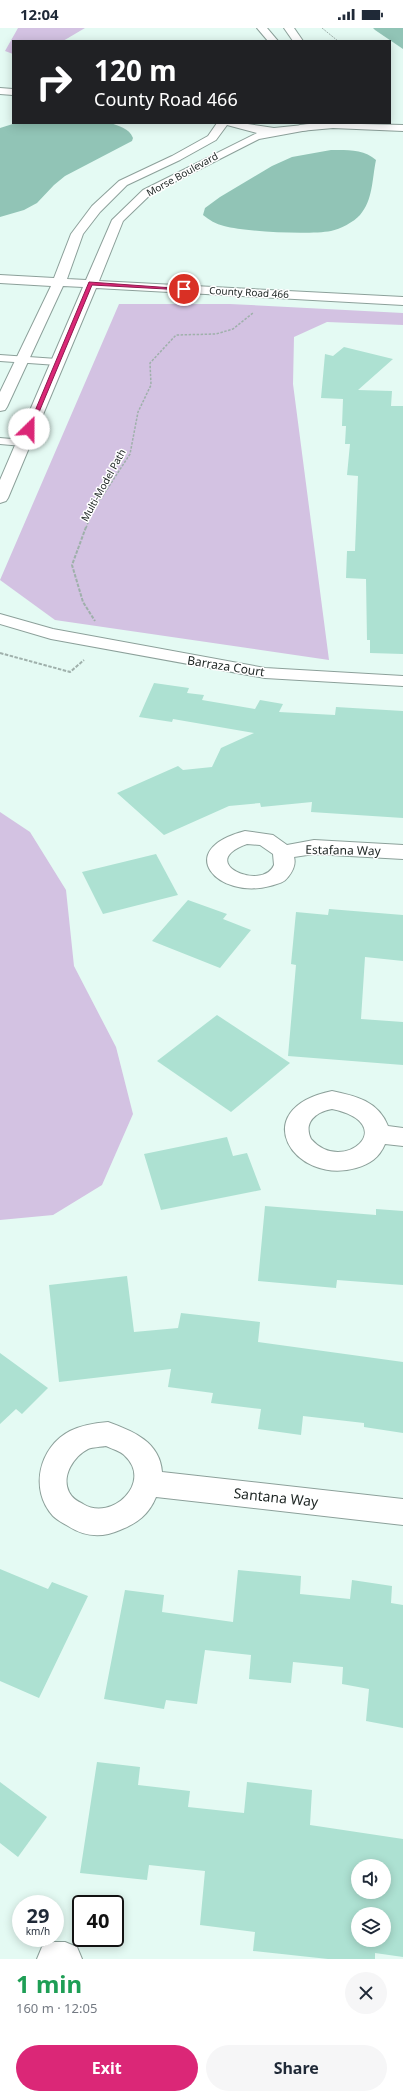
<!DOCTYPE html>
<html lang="en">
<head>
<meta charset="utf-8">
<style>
  body { margin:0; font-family:"Noto Sans",sans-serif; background:#f6f6f7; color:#1f2937; height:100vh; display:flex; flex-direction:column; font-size:15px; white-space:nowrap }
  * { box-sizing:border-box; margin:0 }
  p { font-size:13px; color:#747a83 }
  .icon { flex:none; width:22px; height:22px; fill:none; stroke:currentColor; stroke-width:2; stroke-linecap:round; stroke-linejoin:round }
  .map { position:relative; height:1931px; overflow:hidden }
  .details { display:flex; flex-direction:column; background:#fff; flex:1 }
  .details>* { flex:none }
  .guide { position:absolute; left:12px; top:12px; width:379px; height:84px; border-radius:0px; box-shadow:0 2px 10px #0003; background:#202124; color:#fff; overflow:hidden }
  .fabs { position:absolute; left:351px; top:1831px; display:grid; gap:8px }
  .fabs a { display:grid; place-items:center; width:40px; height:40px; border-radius:50%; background:#fff; box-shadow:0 2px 10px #0003; font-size:20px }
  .speed { position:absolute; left:12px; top:1867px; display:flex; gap:8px; font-size:20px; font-weight:700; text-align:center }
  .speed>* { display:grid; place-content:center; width:52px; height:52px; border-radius:50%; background:#fff; box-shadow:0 2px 10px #0003; line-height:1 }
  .speed small { font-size:10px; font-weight:400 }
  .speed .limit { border:2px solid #111; border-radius:6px; background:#fff; color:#111 }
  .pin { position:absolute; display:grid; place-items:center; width:34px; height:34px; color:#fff; margin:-17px; border:2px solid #fff; border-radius:50%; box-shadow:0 1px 4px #0007 }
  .me { position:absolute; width:44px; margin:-22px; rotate:23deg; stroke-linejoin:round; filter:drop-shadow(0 0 3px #0008) }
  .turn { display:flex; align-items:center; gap:14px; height:84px; padding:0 16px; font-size:18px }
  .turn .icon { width:52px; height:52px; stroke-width:2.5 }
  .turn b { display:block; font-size:28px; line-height:34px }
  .round { display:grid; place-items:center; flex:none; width:42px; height:42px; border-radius:21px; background:#f6f6f7 }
  .overview { display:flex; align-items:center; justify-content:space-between; height:68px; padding:0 16px }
  h1 { font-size:24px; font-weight:700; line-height:30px; color:#1e9e55 }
  .button { display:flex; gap:8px; margin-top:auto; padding:8px 16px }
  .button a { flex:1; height:46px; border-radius:24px; background:#db2777; color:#fff; font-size:16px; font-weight:700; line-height:46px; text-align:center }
  .button a+a { background:#f6f6f7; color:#1f2937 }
  .status { display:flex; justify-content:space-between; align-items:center; height:28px; padding:0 20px; background:#fff; direction:ltr }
  .status svg { height:11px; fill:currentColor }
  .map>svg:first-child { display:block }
</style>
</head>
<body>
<div class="status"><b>12:04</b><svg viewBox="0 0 49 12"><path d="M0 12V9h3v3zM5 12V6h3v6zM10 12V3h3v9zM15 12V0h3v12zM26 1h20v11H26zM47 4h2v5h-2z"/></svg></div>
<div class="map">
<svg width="403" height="1931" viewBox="0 0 403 1931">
  <rect width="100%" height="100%" fill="#e4faf3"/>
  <!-- green -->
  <g fill="#d3c2e2">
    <polygon points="18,0 85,0 63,13 13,13 13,26 5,23"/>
    <polygon points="119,276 230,276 403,285 403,297 327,294 294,309 293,356 329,632 55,592 0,552"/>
    <polygon points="0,784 30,804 66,862 74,938 116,1019 133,1086 102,1157 53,1187 0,1192"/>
  </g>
  <!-- water -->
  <g fill="#91c4b6">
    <polygon points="373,0 403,0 403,21 375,2"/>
    <path d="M16 95H110C119 98 129 100 133 110L132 113 65 148 54 157 37 175 24 182 0 189V100Z"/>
    <path d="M331 122C347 122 364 121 376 132 372 151 373 172 360 187 354 194 340 201 331 203 308 207 247 204 224 198 216 196 209 192 203 187L205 180 220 169 272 138 292 129Z"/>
  </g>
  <!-- building -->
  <g fill="#ade1d2" fill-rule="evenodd">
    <polygon points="344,319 393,331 358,362 392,363 391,378 403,378 403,626 370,625 370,612 367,612 366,551 346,550 347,523 355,523 358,448 347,447 350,416 345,416 346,398 342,398 343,371 321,370 325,326 333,328"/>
    <polygon points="154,655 189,660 187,665 204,667 202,672 255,681 260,672 283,676 279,684 335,687 336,679 403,683 403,790 311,784 312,774 261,779 260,775 229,778 164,807 117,765 178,738 183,742 212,739 221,720 254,705 173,691 172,694 139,689"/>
    <polygon points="156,826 178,867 103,886 82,844"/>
    <polygon points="188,872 227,886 223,891 251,902 220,940 152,913"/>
    <polygon points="329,881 403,887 403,933 365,929 361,991 403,994 403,1037 288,1028 296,937 291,936 296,884 328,887"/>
    <polygon points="217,987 290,1035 231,1084 157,1033"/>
    <polygon points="227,1109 233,1128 247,1125 261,1162 161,1182 144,1126"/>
    <polygon points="265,1178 376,1187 376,1181 403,1183 403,1257 337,1252 336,1260 258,1253"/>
    <polygon points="127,1248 134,1304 178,1300 181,1285 260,1294 258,1314 403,1334 403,1405 364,1399 364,1395 303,1388 301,1407 258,1401 261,1381 211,1375 213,1365 168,1359 171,1341 59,1354 49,1257"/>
    <polygon points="0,1325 48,1360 22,1386 16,1381 0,1396"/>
    <polygon points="0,1541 48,1561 52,1554 88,1568 39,1670 0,1653"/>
    <polygon points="238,1542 301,1548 300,1566 350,1571 352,1552 392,1558 391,1575 403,1577 403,1700 366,1693 369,1661 342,1656 343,1639 293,1634 291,1655 249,1651 251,1627 205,1622 197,1676 166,1672 164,1681 104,1671 125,1562 164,1567 162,1584 233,1594"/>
    <path d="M97 1734 140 1739 138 1757 190 1763 188 1779 244 1785 247 1754 312 1762 310 1797 403 1811V1929L375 1925V1931H328L253 1923 255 1904 200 1897 205 1843 149 1837 147 1852 80 1845ZM358 1838H384V1864H358ZM358 1886H384V1912H358Z"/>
    <polygon points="0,1754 47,1789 18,1829 0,1815"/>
  </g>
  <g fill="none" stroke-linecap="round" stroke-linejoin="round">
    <!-- lane casing -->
    <g stroke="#8ca09a" stroke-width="2">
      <g id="lane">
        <polygon points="0,327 57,331 62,334 57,337 0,333"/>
        <polygon points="0,410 23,412 28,415 23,418 0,416"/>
      </g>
    </g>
    <!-- street casing -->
    <g stroke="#8ca09a" stroke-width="2">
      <g id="street">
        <polygon points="0,60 13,61 13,67 0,66"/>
        <polygon points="319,95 403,97 403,103 333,100 300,103 295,100 300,97"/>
        <polygon points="0,586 53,601 265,640 403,648 403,658 265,650 51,611 0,596"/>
        <path d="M245 803 273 807 287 817 314 812 403 817V831L314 826 294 829C296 836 293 843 288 849 284 855 277 856 270 858 218 872 172 822 245 803ZM247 816 260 817 273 826 274 837C263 864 194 835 247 816Z"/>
        <path d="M332 1063C356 1068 378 1073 388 1098L403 1100V1118L385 1116C379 1130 370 1136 356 1140 294 1158 245 1081 332 1063ZM332 1081C402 1096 343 1148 311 1111 303 1094 316 1084 332 1081Z"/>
        <path d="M108 1394C133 1403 160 1414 162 1444L403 1471V1497L156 1469C149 1486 138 1495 120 1502 102 1510 85 1509 68 1498 63 1495 57 1492 53 1488 29 1462 39 1419 70 1403 82 1397 95 1395 108 1394ZM106 1418C112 1421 121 1423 125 1428 153 1454 112 1494 83 1476 77 1473 72 1470 69 1464 61 1448 74 1428 88 1421 93 1419 101 1419 106 1418Z"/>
        <polygon points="54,1914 65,1914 77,1919 82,1931 37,1931 42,1919"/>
      </g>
    </g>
    <!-- secondary casing -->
    <g stroke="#8ca09a" stroke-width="2">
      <g id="secondary">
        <polygon points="257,0 267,0 278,13 268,13"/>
        <polygon points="284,0 294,0 303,13 293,13"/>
        <path d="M217 95H241L274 100 323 95 308 102 259 111 151 166 123 193 99 253 403 269V277L96 260 8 470 6 473 0 475V452L83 259 63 258 7 379 5 382 0 383V364L51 258 0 255V247L54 250 71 206 92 178 119 153 172 128 208 108ZM227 97 257 105 143 162 112 192 86 252 67 251 83 206 100 184 127 157 180 132 216 112Z"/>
      </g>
    </g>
    <!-- path-far2 -->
    <polyline stroke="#9fb0ab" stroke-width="1" stroke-dasharray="2 1" stroke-linecap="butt" points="322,0 338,13"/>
    <!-- path-far1 -->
    <polyline stroke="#9fb0ab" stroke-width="1.5" stroke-dasharray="2.5 1.5" stroke-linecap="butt" points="86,500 91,486 130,426 138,384 151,357 150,335 176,307 216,306 233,301 253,285"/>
    <!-- path -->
    <g stroke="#9fb0ab" stroke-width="2" stroke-dasharray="3.5 1.5" stroke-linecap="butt">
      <polyline points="86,499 72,537 83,574 95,593"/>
      <polyline points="0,625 70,644 84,632"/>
    </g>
    <!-- lane -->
    <use href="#lane" fill="#fff" fill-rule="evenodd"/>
    <!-- street -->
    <use href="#street" fill="#fff" fill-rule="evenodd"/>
    <!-- secondary -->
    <use href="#secondary" fill="#fff" fill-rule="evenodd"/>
  </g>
  <!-- route -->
  <polygon fill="#db2777" stroke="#8e194d" points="89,254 187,261 184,262 92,257 32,401 27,402"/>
  <g text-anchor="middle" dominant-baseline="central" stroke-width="3" stroke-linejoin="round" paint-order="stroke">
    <!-- far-street labels -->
    <g font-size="10" fill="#1c2422" stroke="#fff">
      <text transform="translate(182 146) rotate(-29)">Morse Boulevard</text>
      <text transform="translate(249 264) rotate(3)">County Road 466</text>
      <text transform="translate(103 457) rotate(-61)">Multi-Model Path</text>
    </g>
    <!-- street labels -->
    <g font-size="12" fill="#1c2422" stroke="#fff">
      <text transform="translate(226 638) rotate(9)">Barraza Court</text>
      <text transform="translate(343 822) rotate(1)">Estafana Way</text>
    </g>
    <!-- near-street labels -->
    <g font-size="14" fill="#1c2422" stroke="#fff">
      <text transform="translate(276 1469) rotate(6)">Santana Way</text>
    </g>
  </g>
</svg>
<div class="fabs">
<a><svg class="icon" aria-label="sound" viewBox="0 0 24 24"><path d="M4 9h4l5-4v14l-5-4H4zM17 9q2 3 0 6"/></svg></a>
<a><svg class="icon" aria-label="layers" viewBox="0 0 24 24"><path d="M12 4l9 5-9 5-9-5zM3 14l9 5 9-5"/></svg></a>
</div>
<div class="speed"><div>29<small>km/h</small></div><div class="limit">40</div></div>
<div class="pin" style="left:184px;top:261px;background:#d93025"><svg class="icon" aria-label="arrive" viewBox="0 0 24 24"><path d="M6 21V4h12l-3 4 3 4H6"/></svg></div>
<svg class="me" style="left:29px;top:401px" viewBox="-20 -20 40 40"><circle r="19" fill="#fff"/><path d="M0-13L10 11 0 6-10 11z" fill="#db2777"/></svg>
<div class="guide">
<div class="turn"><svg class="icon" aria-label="right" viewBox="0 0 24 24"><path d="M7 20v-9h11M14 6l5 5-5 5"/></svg><div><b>120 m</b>County Road 466</div></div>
</div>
</div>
<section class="details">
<div class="overview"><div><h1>1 min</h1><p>160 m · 12:05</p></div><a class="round"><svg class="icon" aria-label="close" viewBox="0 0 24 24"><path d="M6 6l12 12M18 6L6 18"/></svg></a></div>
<div class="button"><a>Exit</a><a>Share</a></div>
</section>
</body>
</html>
